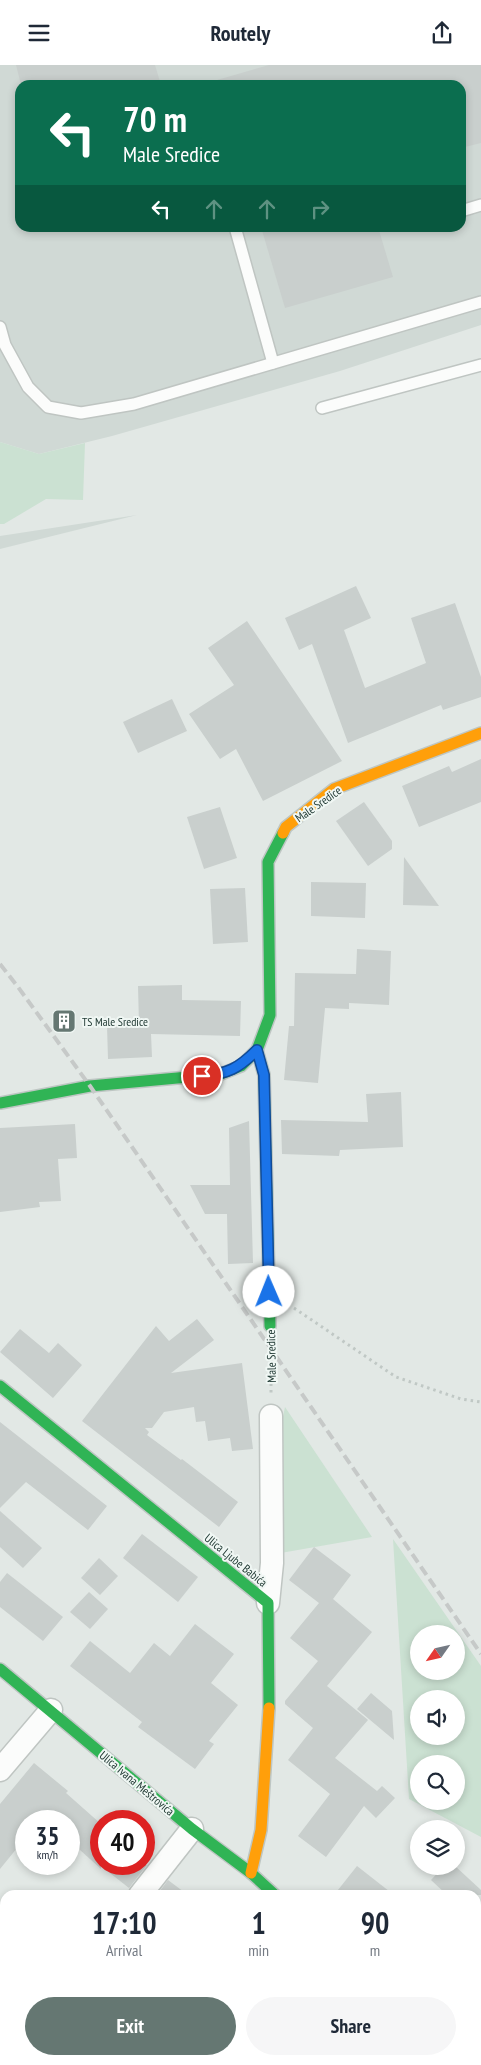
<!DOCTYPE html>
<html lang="en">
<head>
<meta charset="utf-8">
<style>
  body { margin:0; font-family:"PT Sans Narrow",sans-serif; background:#f6f6f7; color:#1f2937; height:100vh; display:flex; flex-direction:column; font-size:19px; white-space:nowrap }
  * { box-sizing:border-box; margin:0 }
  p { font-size:16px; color:#747a83 }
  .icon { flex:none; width:28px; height:28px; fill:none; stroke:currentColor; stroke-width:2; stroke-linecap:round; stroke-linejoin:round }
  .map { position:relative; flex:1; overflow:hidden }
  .panel { position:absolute; left:0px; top:1825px; width:481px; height:175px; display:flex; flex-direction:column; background:#fff; border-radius:15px 15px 0 0; box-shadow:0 2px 8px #0003 }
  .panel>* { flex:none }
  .guide { position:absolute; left:15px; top:15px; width:451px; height:152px; border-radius:15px; box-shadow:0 2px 8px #0003; background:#0b6e4f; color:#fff; overflow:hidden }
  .needle { width:32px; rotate:236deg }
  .controls { position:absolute; left:410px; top:1560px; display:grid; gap:10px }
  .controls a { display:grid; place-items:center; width:55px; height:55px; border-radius:50%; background:#fff; box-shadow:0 2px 8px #0003; font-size:25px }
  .speed { position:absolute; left:15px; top:1745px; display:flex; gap:10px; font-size:25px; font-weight:700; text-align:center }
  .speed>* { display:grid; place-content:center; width:65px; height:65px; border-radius:50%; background:#fff; box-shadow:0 2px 8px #0003; line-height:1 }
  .speed small { font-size:12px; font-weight:400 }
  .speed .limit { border:8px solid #d22; background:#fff; color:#111 }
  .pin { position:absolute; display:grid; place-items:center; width:42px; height:42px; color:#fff; margin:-21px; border:2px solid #fff; border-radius:50%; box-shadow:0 1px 5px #0007 }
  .me { position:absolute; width:55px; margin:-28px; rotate:359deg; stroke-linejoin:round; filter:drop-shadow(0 0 4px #0008) }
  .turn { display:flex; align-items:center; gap:18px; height:105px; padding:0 25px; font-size:22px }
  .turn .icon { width:65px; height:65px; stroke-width:2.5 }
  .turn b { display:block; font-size:35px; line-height:42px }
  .lanes { display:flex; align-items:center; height:48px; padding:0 25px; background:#0003; justify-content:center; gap:25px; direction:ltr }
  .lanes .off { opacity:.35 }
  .eta { display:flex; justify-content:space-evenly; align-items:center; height:85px; text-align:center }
  .eta b { font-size:30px; font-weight:700; line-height:35px }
  .primary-button { display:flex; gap:10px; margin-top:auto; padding:10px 25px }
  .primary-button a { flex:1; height:58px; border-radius:30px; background:#657772; color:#fff; font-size:20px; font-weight:700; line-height:58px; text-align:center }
  .primary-button a+a { background:#f6f6f7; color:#1f2937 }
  header { display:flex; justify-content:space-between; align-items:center; height:65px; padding:0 25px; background:#fff; font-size:22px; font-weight:700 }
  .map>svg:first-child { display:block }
</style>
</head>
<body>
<header><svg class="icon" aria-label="menu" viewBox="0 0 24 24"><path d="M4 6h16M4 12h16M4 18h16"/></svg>Routely<svg class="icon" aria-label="share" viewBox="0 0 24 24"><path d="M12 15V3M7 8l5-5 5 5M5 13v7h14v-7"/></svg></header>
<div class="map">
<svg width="481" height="2000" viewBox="0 0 481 2000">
  <rect width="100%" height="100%" fill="#e2e8e5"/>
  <!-- built -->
  <g fill="#d0d9d5" fill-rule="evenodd">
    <path d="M0 0H481V260L340 306 112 371 39 389 0 377ZM20 20H461V162H20Z"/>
    <polygon points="137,450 0,484 0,471"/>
  </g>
  <!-- green -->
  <g fill="#cbe1d2" fill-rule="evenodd">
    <polygon points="0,377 39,389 85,378 83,435 46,434 4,459 0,459"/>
    <polygon points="285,1342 372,1472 275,1489 280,1366"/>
    <path d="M393 1474 481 1601V1772L409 1734ZM419 1569H456V1606H419ZM419 1634H456V1671H419ZM419 1699H456V1736H419Z"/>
  </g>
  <!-- building -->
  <g fill="#c9cfcd">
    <polygon points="16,0 155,0 161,20 21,20"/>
    <polygon points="269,0 481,0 481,78 461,83 461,20 218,20 217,15"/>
    <polygon points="261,162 378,162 393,212 285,243"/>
    <polygon points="356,521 371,553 344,565 365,623 426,598 411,553 455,538 481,612 481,632 443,645 441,640 348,678 312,579 299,585 285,553"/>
    <polygon points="247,556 342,696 263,736 236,684 220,694 189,649 234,620 208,583"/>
    <polygon points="172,634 187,666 138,688 123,657"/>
    <polygon points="481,694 481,737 419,762 402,721 449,701 452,707"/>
    <polygon points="364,737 392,776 392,784 368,801 336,756"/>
    <polygon points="220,742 237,793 204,804 187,752"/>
    <polygon points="404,792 439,841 403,840"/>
    <polygon points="311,817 366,818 365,853 311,851"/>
    <polygon points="245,823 248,877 213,879 210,824"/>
    <polygon points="357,884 391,886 389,940 349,938 349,944 325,943 318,1018 284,1015 289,961 294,961 295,908 356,909"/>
    <polygon points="182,920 182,935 241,936 240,971 151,969 152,992 108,994 107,961 139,959 138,921"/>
    <polygon points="401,1027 403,1082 340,1085 339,1091 282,1089 281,1055 368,1057 366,1029"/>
    <polygon points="249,1056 253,1198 228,1199 227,1149 205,1149 190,1120 230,1120 229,1063"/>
    <polygon points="75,1059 77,1093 58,1094 61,1136 39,1137 40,1142 0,1147 0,1063"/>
    <polygon points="197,1254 214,1275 171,1308 242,1298 253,1384 232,1386 230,1373 208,1376 205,1356 196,1357 194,1342 164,1347 152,1363 145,1363 149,1367 147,1370 181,1395 182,1394 238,1437 219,1462 82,1356 156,1261 169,1276"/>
    <polygon points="20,1264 49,1288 58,1278 82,1300 53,1333 0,1287"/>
    <polygon points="0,1357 107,1441 88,1465 26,1417 0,1443"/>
    <polygon points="0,1446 42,1483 23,1503 0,1482"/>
    <polygon points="142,1469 198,1512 178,1537 123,1493"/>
    <polygon points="314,1482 351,1510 333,1534 372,1567 327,1621 368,1655 335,1693 377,1726 382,1721 395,1733 376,1753 364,1741 326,1792 298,1771 330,1729 288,1695 313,1663 285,1639 285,1636 318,1596 290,1573 319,1538 289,1515"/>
    <polygon points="99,1493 118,1511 100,1530 81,1513"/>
    <polygon points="7,1508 63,1552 43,1576 0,1542 0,1517"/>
    <polygon points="89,1527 108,1544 90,1564 70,1547"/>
    <polygon points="195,1559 234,1589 211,1618 238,1640 209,1676 214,1679 195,1704 138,1662 142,1657 70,1601 90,1576 130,1608 154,1578 170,1591"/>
    <polygon points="371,1628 392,1646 394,1675 357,1644"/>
    <polygon points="34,1698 68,1726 66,1728 101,1759 101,1799 147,1800 129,1823 101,1801 101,1804 69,1775 69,1756 26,1756 26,1772 0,1804 0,1739"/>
    <polygon points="357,1801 394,1830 334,1830"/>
    <polygon points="444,1801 455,1801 481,1825 481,1830 447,1830 431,1815"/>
    <polygon points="168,1815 188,1830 157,1830"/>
  </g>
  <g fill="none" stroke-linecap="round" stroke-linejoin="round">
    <!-- lane casing -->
    <g stroke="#bfc5c2" stroke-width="14">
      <g id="lane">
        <polyline points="461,146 481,140"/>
        <polyline points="235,162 273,298"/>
        <polyline points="0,262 5,280 28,322 48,342 81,348 134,339 481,237"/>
        <polyline points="322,343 481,300"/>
      </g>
    </g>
    <!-- street casing -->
    <g stroke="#bfc5c2" stroke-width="25">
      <g id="street">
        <polyline points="268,1538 272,1498 271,1351"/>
        <polyline points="0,1705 51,1645"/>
        <polyline points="140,1830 192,1764"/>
        <polyline points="461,1995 467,2000"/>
        <polyline points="6,2000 10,1995"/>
        <polyline points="258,2000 262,1995"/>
      </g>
    </g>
    <!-- fast casing -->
    <g stroke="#bec6c3" stroke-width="14">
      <g id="fast">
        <polyline points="257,985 264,1010 270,1261"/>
        <polyline points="0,1038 90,1021 221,1009 241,1001 257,985 270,950 268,797 283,768"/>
        <polyline points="0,1321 268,1538 269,1643"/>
        <polyline points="0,1604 192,1764 251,1808 275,1830"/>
      </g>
    </g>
    <!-- slow casing -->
    <g stroke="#bec6c3" stroke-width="14">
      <g id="slow">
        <polyline points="283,768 286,762 334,724 481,668"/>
        <polyline points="251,1808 261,1765 269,1643"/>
      </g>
    </g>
    <!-- path -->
    <g stroke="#c0c8c5" stroke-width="3" stroke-dasharray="2.5 4" stroke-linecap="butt">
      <polyline points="294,1243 396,1312 461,1334 481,1337"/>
      <polyline points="271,1286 271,1330"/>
    </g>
    <!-- lane -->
    <use href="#lane" stroke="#fbfcfb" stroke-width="11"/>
    <!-- street -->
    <use href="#street" stroke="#fbfcfb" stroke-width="22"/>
    <!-- fast -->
    <use href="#fast" stroke="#30b455" stroke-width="11"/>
    <!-- slow -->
    <use href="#slow" stroke="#ff9f0a" stroke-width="11"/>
    <!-- rail -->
    <polyline stroke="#c6c9c8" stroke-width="4" stroke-dasharray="10 5" stroke-linecap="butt" points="0,899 18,922 90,1021 481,1589"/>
  </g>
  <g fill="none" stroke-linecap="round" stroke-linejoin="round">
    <!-- route casing -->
    <g stroke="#114b97" stroke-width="12">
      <path id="route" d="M202 1011C228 1009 239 1003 257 985L264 1010 269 1227"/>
    </g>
    <!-- route -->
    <use href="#route" stroke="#1a73e8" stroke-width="9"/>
  </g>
  <!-- icons -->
  <defs>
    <g id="building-square" transform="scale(1.25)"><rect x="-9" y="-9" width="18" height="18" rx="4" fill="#657772" stroke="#f0f7f4"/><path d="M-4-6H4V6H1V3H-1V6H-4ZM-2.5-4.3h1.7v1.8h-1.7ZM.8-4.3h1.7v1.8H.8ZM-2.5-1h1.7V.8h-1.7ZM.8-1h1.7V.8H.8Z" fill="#fff"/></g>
  </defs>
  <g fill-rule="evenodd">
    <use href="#building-square" x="64" y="956"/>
  </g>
  <g text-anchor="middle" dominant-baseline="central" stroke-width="4" stroke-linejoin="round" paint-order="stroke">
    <!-- street labels -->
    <g font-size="12" fill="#213a34" stroke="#f0f7f4">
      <text transform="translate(318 739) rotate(-35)">Male Sredice</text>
      <text transform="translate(271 1291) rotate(-91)">Male Sredice</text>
      <text transform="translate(236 1495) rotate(39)">Ulica Ljube Babića</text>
      <text transform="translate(137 1718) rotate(40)">Ulica Ivana Meštrovića</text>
    </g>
    <!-- poi labels -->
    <g font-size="12" fill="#213a34" stroke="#f0f7f4" text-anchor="start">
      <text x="82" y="956">TS Male Sredice</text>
    </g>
  </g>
</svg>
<div class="controls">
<a><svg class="needle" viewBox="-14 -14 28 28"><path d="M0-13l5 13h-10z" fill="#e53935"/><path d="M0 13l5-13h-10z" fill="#747a83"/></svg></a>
<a><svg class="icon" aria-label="sound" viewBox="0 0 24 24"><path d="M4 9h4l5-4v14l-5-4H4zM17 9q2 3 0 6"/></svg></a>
<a><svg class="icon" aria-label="search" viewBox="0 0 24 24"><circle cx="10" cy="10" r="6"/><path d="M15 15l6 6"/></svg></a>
<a><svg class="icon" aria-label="layers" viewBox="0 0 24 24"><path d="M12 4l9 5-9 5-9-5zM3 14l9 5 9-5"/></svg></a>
</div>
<div class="speed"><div>35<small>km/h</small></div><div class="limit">40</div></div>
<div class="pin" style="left:202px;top:1011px;background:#d93025"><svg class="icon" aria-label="arrive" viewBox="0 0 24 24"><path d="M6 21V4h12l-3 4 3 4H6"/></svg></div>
<svg class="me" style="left:269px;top:1227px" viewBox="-20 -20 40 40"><circle r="19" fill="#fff"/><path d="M0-13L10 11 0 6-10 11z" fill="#1a73e8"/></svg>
<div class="guide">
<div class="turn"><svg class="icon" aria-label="left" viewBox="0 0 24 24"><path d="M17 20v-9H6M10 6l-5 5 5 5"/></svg><div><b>70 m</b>Male Sredice</div></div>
<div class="lanes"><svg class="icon" aria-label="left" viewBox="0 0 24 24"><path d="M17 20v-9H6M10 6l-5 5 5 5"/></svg><svg class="icon off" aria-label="ahead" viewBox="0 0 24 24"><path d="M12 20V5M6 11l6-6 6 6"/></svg><svg class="icon off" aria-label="ahead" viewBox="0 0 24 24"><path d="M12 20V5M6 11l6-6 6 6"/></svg><svg class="icon off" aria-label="right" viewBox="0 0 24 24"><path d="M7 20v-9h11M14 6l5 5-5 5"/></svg></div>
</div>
<section class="panel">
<div class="eta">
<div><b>17:10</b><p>Arrival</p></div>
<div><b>1</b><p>min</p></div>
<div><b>90</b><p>m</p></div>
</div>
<div class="primary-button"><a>Exit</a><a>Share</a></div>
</section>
</div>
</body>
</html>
